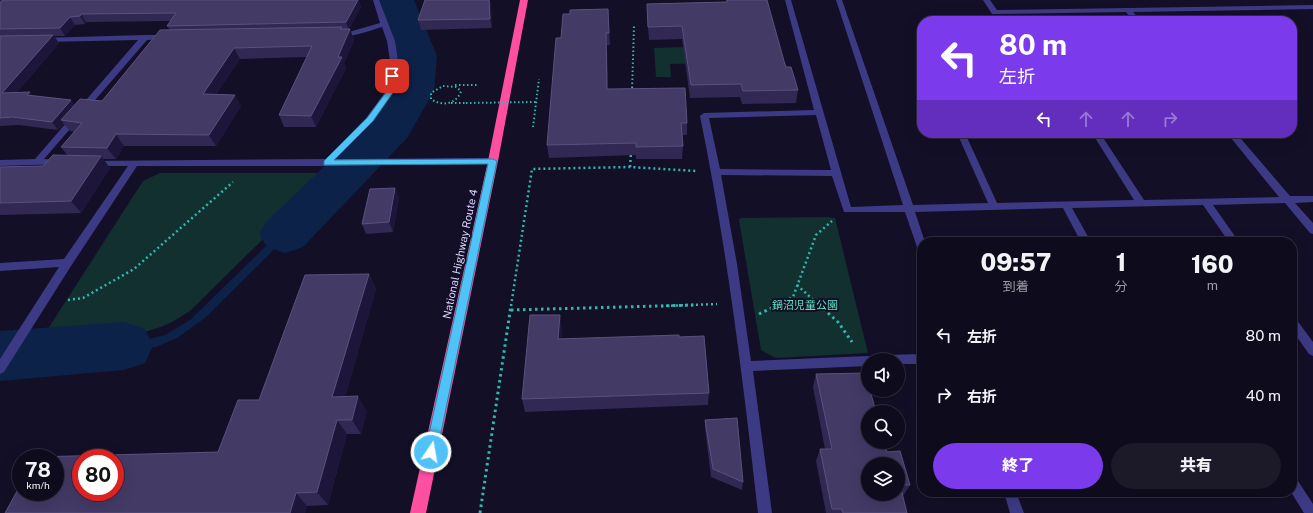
<!DOCTYPE html>
<html lang="ja">
<head>
<meta charset="utf-8">
<style>
  body { margin:0; font-family:"Public Sans","Noto Sans JP",sans-serif; background:#1c1929; color:#f1f3f6; height:100vh; display:flex; flex-direction:column; font-size:15px; white-space:nowrap }
  * { box-sizing:border-box; margin:0 }
  p { font-size:13px; color:#9b9ba3 }
  .icon { flex:none; width:22px; height:22px; fill:none; stroke:currentColor; stroke-width:2; stroke-linecap:round; stroke-linejoin:round }
  .map { position:relative; flex:1; overflow:hidden }
  .side { position:absolute; left:917px; top:237px; width:380px; height:260px; display:flex; flex-direction:column; background:#0e0b1c; border-radius:16px; box-shadow:0 4px 16px #0002,0 0 0 1px #2e2b3b }
  .side>* { flex:none }
  .banner { position:absolute; left:917px; top:16px; width:380px; height:122px; border-radius:16px; box-shadow:0 4px 16px #0002,0 0 0 1px #2e2b3b; background:#7c3aed; color:#fff; overflow:hidden }
  .controls { position:absolute; left:861px; top:353px; display:grid; gap:8px }
  .controls a { display:grid; place-items:center; width:44px; height:44px; border-radius:50%; background:#0e0b1c; box-shadow:0 4px 16px #0002,0 0 0 1px #2e2b3b; font-size:20px }
  .speed { position:absolute; left:12px; top:449px; display:flex; gap:8px; font-size:20px; font-weight:700; text-align:center }
  .speed>* { display:grid; place-content:center; width:52px; height:52px; border-radius:50%; background:#0e0b1c; box-shadow:0 4px 16px #0002,0 0 0 1px #2e2b3b; line-height:1 }
  .speed small { font-size:10px; font-weight:400 }
  .speed .limit { border:6px solid #d22; background:#fff; color:#111 }
  .pin { position:absolute; display:grid; place-items:center; width:34px; height:34px; color:#fff; margin:-17px; border-radius:8px; box-shadow:0 2px 6px #0006 }
  .me { position:absolute; width:44px; margin:-22px; rotate:12deg; stroke-linejoin:round; filter:drop-shadow(0 0 3px #0008) }
  .turn { display:flex; align-items:center; gap:14px; height:84px; padding:0 16px; font-size:18px }
  .turn .icon { width:52px; height:52px; stroke-width:2.5 }
  .turn b { display:block; font-size:28px; line-height:34px }
  .lanes { display:flex; align-items:center; height:38px; padding:0 16px; background:#0003; justify-content:center; gap:20px; direction:ltr }
  .lanes .off { opacity:.35 }
  .eta { display:flex; justify-content:space-evenly; align-items:center; height:68px; text-align:center }
  .eta b { font-size:24px; font-weight:800; line-height:28px }
  .primary-button { display:flex; gap:8px; margin-top:auto; padding:8px 16px }
  .primary-button a { flex:1; height:46px; border-radius:24px; background:#7c3aed; color:#fff; font-size:16px; font-weight:800; line-height:46px; text-align:center }
  .primary-button a+a { background:#1c1929; color:#f1f3f6 }
  ul { padding:0; list-style:none }
  li { display:flex; align-items:center; gap:12px; height:60px; padding:0 16px }
  li div { flex:1 }
  li b { display:block; font-size:15px }
  li em { font-style:normal }
  .map>svg:first-child { display:block }
</style>
</head>
<body>
<div class="map">
<svg width="1313" height="513" viewBox="0 0 1313 513">
  <rect width="100%" height="100%" fill="#130f26"/>
  <!-- green -->
  <g fill="#12302f">
    <polygon points="684,47 703,63 670,64 671,77 656,77 654,48"/>
    <path d="M160 173H330L191 310C174 322 162 328 143 332L44 335 143 181Z"/>
    <polygon points="827,217 835,218 868,353 775,358 761,350 739,220 741,218"/>
  </g>
  <!-- water -->
  <g fill="#0c2248">
    <path d="M393 0H399C405 14 417 41 419 55 424 88 400 118 379 140L373 139C392 117 415 92 413 61 412 43 399 18 393 0Z"/>
    <polygon points="333,181 341,183 205,318 177,338 156,347 138,350 48,357 52,349 145,340 165,335 190,320"/>
  </g>
  <g fill="none" stroke-linecap="round" stroke-linejoin="round">
    <!-- river -->
    <g fill="#0c2248" fill-rule="evenodd">
      <polygon points="378,0 414,0 437,56 434,91 407,138 303,247 285,253 267,247 259,234 267,221 375,118 392,91 397,56"/>
      <polygon points="124,322 145,329 153,346 145,363 124,370 0,381 0,331"/>
    </g>
    <!-- path-far2 -->
    <g stroke="#2fb8b0" stroke-width="2" stroke-dasharray="1.5 2.5" stroke-linecap="butt">
      <polyline points="455,85 479,85"/>
      <path d="M443 86 456 87 461 91C457 104 442 107 431 99V93Z"/>
      <polyline points="632,92 634,26"/>
      <polyline points="451,103 466,103"/>
      <polyline points="533,127 539,79"/>
    </g>
    <!-- path-far1 -->
    <g stroke="#2fb8b0" stroke-width="2.5" stroke-dasharray="2 3" stroke-linecap="butt">
      <polyline points="630,167 631,153"/>
      <polyline points="797,285 820,306"/>
      <polyline points="68,300 83,298 134,269 233,182"/>
      <polyline points="511,306 532,169 630,167 696,171"/>
      <polyline points="661,306 717,304"/>
      <polyline points="776,306 793,297 816,235 832,221"/>
    </g>
    <!-- path -->
    <g stroke="#2fb8b0" stroke-width="3" stroke-dasharray="2.5 3.5" stroke-linecap="butt">
      <polyline points="819,305 838,322 852,342"/>
      <polyline points="511,310 696,305"/>
      <polyline points="759,314 778,305"/>
      <polyline points="480,513 511,305"/>
    </g>
    <!-- street -->
    <g fill="#3d3a85" fill-rule="evenodd">
      <path d="M373 0H379L395 41 398 61 394 91 373 121 336 159 493 158 497 161 496 163 327 166H137L71 266 4 372 0 374V359L59 267 0 271V263L64 259 128 166H93L90 165 89 163 90 161 326 159 367 117 386 91 390 61 387 41 382 27C371 30 344 41 334 34L338 32H349L380 23Z"/>
      <path d="M785 0H791L851 207 903 205 836 0H842L913 205 988 203 957 133H965L997 203 1134 200 1092 133H1100L1144 200 1279 197 1227 133H1236L1290 196H1313V202L1295 203 1313 223V234L1310 233 1285 203 1213 205 1239 242H1229L1203 205 1072 208 1091 242H1081L1063 208 915 212 925 242H922V251L919 250 917 247 905 212H844L832 176 721 175 737 264 751 361 868 356 872 358 873 360H868V366L753 371 772 513H758C743 380 727 247 700 116L704 113 814 110ZM816 115 831 170 720 169 709 118Z"/>
      <polygon points="983,0 990,0 997,10 1313,5 1313,9 1133,12 1141,21 1133,21 1126,12 995,14 992,14"/>
      <polygon points="145,35 168,35 172,37 168,39 147,40 44,159 62,160 63,162 62,164 0,166 0,160 35,159 138,40 44,42 41,42 41,38"/>
      <polygon points="1292,318 1296,319 1313,342 1313,356 1309,354 1292,330"/>
      <polygon points="922,354 922,364 898,364 898,360 877,360 879,357 883,355"/>
      <polygon points="1292,476 1296,478 1313,504 1313,513 1304,513 1291,492"/>
      <polygon points="1004,492 1016,492 1024,513 1010,513"/>
    </g>
    <!-- highway -->
    <polygon fill="#ff4fa3" fill-rule="evenodd" points="520,0 528,0 498,161 426,513 410,513 488,161"/>
    <!-- path-bridge -->
    <polyline stroke="#2fb8b0" stroke-width="2" stroke-dasharray="1.5 2.5" stroke-linecap="butt" points="466,103 536,102"/>
  </g>
  <!-- wall -->
  <g fill="#312854" fill-rule="evenodd">
    <path d="M0 0 361 7 349 29H350L354 40 344 63 346 68 316 127H284L279 115 307 57 240 59 216 94 241 106 216 146H124L116 159H103L110 168 81 213 0 215V167L43 166 68 156 61 147 74 132 70 131 64 124 58 130 19 125 0 126ZM171 21 167 26 170 30 102 101 74 105 71 100 34 96 17 92 59 43 54 36H65L75 25 85 24 86 22Z"/>
    <polygon points="425,0 490,0 491,7 492,28 421,30 418,20"/>
    <polygon points="726,0 784,61 786,67 798,90 796,103 742,104 740,97 690,98 682,39 649,40 647,16 647,4 726,2"/>
    <polygon points="608,9 610,45 607,45 608,89 687,123 687,135 682,135 683,146 682,159 636,159 636,155 549,158 547,145 561,38 570,14"/>
    <polygon points="395,188 399,198 393,232 366,234 362,224"/>
    <polygon points="369,274 376,289 345,397 367,411 361,434 347,434 328,505 307,506 305,513 5,513 218,452"/>
    <polygon points="562,327 561,339 679,337 709,393 708,405 525,412 522,399"/>
    <polygon points="816,374 887,452 910,485 903,496 907,513 826,513 816,461 820,449 825,449 813,387"/>
    <polygon points="705,420 743,482 742,490 711,477 705,429"/>
  </g>
  <!-- shaded-wall -->
  <g fill="#1d163a">
    <polygon points="358,0 359,0 361,7 349,30 346,22"/>
    <polygon points="489,0 491,7 492,28 490,19"/>
    <polygon points="81,14 86,22 85,24 80,16"/>
    <polygon points="70,17 75,25 65,36 60,28"/>
    <polygon points="350,29 354,40 344,63 346,68 316,127 311,116 338,57"/>
    <polygon points="606,33 607,45 608,102 607,89"/>
    <polygon points="53,35 59,43 9,101 2,93"/>
    <polygon points="234,48 240,59 209,105 203,94"/>
    <polygon points="30,92 37,100 27,95"/>
    <polygon points="235,95 241,106 216,146 209,135"/>
    <polygon points="71,100 77,108 61,120 64,124 58,130 52,122"/>
    <polygon points="116,134 124,146 116,159 107,148"/>
    <polygon points="101,156 110,168 81,213 71,201"/>
    <polygon points="395,188 399,198 393,232 389,222"/>
    <polygon points="369,274 376,289 341,411 332,397"/>
    <polygon points="560,315 562,327 561,352 558,339"/>
    <polygon points="358,396 367,411 361,434 352,420"/>
    <polygon points="337,420 347,434 328,505 317,492"/>
    <polygon points="296,493 307,506 305,513 290,513"/>
  </g>
  <!-- building -->
  <g fill="#433a66" stroke="#5a527e" fill-rule="evenodd">
    <polygon points="3,0 358,0 346,22 167,26 176,13 81,14 80,16 70,17 60,28 0,29 0,3"/>
    <polygon points="425,0 489,0 490,19 418,20"/>
    <polygon points="727,0 767,0 784,61 786,67 791,67 798,90 743,91 741,84 691,85 682,26 648,27 647,4 727,2"/>
    <polygon points="608,9 609,33 606,33 607,89 685,88 687,123 681,123 683,146 636,147 636,143 547,145 556,38 561,38 563,14 570,14 570,10"/>
    <polygon points="342,27 340,29 350,29 338,57 342,57 311,116 279,115 312,46 234,48 203,94 235,95 209,135 116,134 107,148 61,147 82,123 61,120 80,99 102,101 160,30"/>
    <polygon points="53,35 2,93 30,92 27,95 71,100 52,122 12,117 0,118 0,36"/>
    <polygon points="53,155 101,156 71,201 0,203 0,167 43,166"/>
    <polygon points="395,188 389,222 362,224 370,189"/>
    <path d="M369 274 332 397 358 396 352 420H337L317 492 296 493 290 513H5L21 484V492H55V458H36V457L218 452 238 400H259L305 275ZM81 458H115V492H81Z"/>
    <polygon points="530,315 560,315 558,339 679,335 679,337 704,336 709,393 522,399"/>
    <path d="M866 373 868 381V390H870L876 412H868V442H884L887 452 900 451 910 485H900L907 513H843L842 509H832L820 449H832L816 374ZM868 464H898V494H868Z"/>
    <polygon points="737,418 743,482 713,469 705,420"/>
  </g>
  <!-- route -->
  <polygon fill="#4fc3f7" stroke="#337fa1" points="390,74 392,74 396,76 394,91 373,121 334,160 493,159 497,161 437,452 435,456 431,457 427,456 425,452 488,164 324,165 324,161 367,118 387,91"/>
  <g text-anchor="middle" dominant-baseline="central" stroke-width="4" stroke-linejoin="round" paint-order="stroke">
    <!-- street labels -->
    <g font-size="11" fill="#d9d4ff" stroke="#130f26">
      <text transform="translate(460 254) rotate(-78)">National Highway Route 4</text>
    </g>
    <!-- park labels -->
    <g font-size="11" fill="#5fe0c0" stroke="#130f26">
      <text x="805" y="305">鍋沼児童公園</text>
    </g>
  </g>
</svg>
<div class="controls">
<a><svg class="icon" aria-label="sound" viewBox="0 0 24 24"><path d="M4 9h4l5-4v14l-5-4H4zM17 9q2 3 0 6"/></svg></a>
<a><svg class="icon" aria-label="search" viewBox="0 0 24 24"><circle cx="10" cy="10" r="6"/><path d="M15 15l6 6"/></svg></a>
<a><svg class="icon" aria-label="layers" viewBox="0 0 24 24"><path d="M12 4l9 5-9 5-9-5zM3 14l9 5 9-5"/></svg></a>
</div>
<div class="speed"><div>78<small>km/h</small></div><div class="limit">80</div></div>
<div class="pin" style="left:392px;top:76px;background:#d93025"><svg class="icon" aria-label="arrive" viewBox="0 0 24 24"><path d="M6 21V4h12l-3 4 3 4H6"/></svg></div>
<svg class="me" style="left:431px;top:452px" viewBox="-20 -20 40 40"><circle r="17" fill="#4fc3f7" stroke="#fff" stroke-width="3"/><path d="M0-11L8 9 0 5-8 9z" fill="#fff"/></svg>
<div class="banner">
<div class="turn"><svg class="icon" aria-label="left" viewBox="0 0 24 24"><path d="M17 20v-9H6M10 6l-5 5 5 5"/></svg><div><b>80 m</b>左折</div></div>
<div class="lanes"><svg class="icon" aria-label="left" viewBox="0 0 24 24"><path d="M17 20v-9H6M10 6l-5 5 5 5"/></svg><svg class="icon off" aria-label="ahead" viewBox="0 0 24 24"><path d="M12 20V5M6 11l6-6 6 6"/></svg><svg class="icon off" aria-label="ahead" viewBox="0 0 24 24"><path d="M12 20V5M6 11l6-6 6 6"/></svg><svg class="icon off" aria-label="right" viewBox="0 0 24 24"><path d="M7 20v-9h11M14 6l5 5-5 5"/></svg></div>
</div>
<section class="side">
<div class="eta">
<div><b>09:57</b><p>到着</p></div>
<div><b>1</b><p>分</p></div>
<div><b>160</b><p>m</p></div>
</div>
<ul>
<li><svg class="icon" aria-label="left" viewBox="0 0 24 24"><path d="M17 20v-9H6M10 6l-5 5 5 5"/></svg><div><b>左折</b></div><em>80 m</em></li>
<li><svg class="icon" aria-label="right" viewBox="0 0 24 24"><path d="M7 20v-9h11M14 6l5 5-5 5"/></svg><div><b>右折</b></div><em>40 m</em></li>
</ul>
<div class="primary-button"><a>終了</a><a>共有</a></div>
</section>
</div>
</body>
</html>
